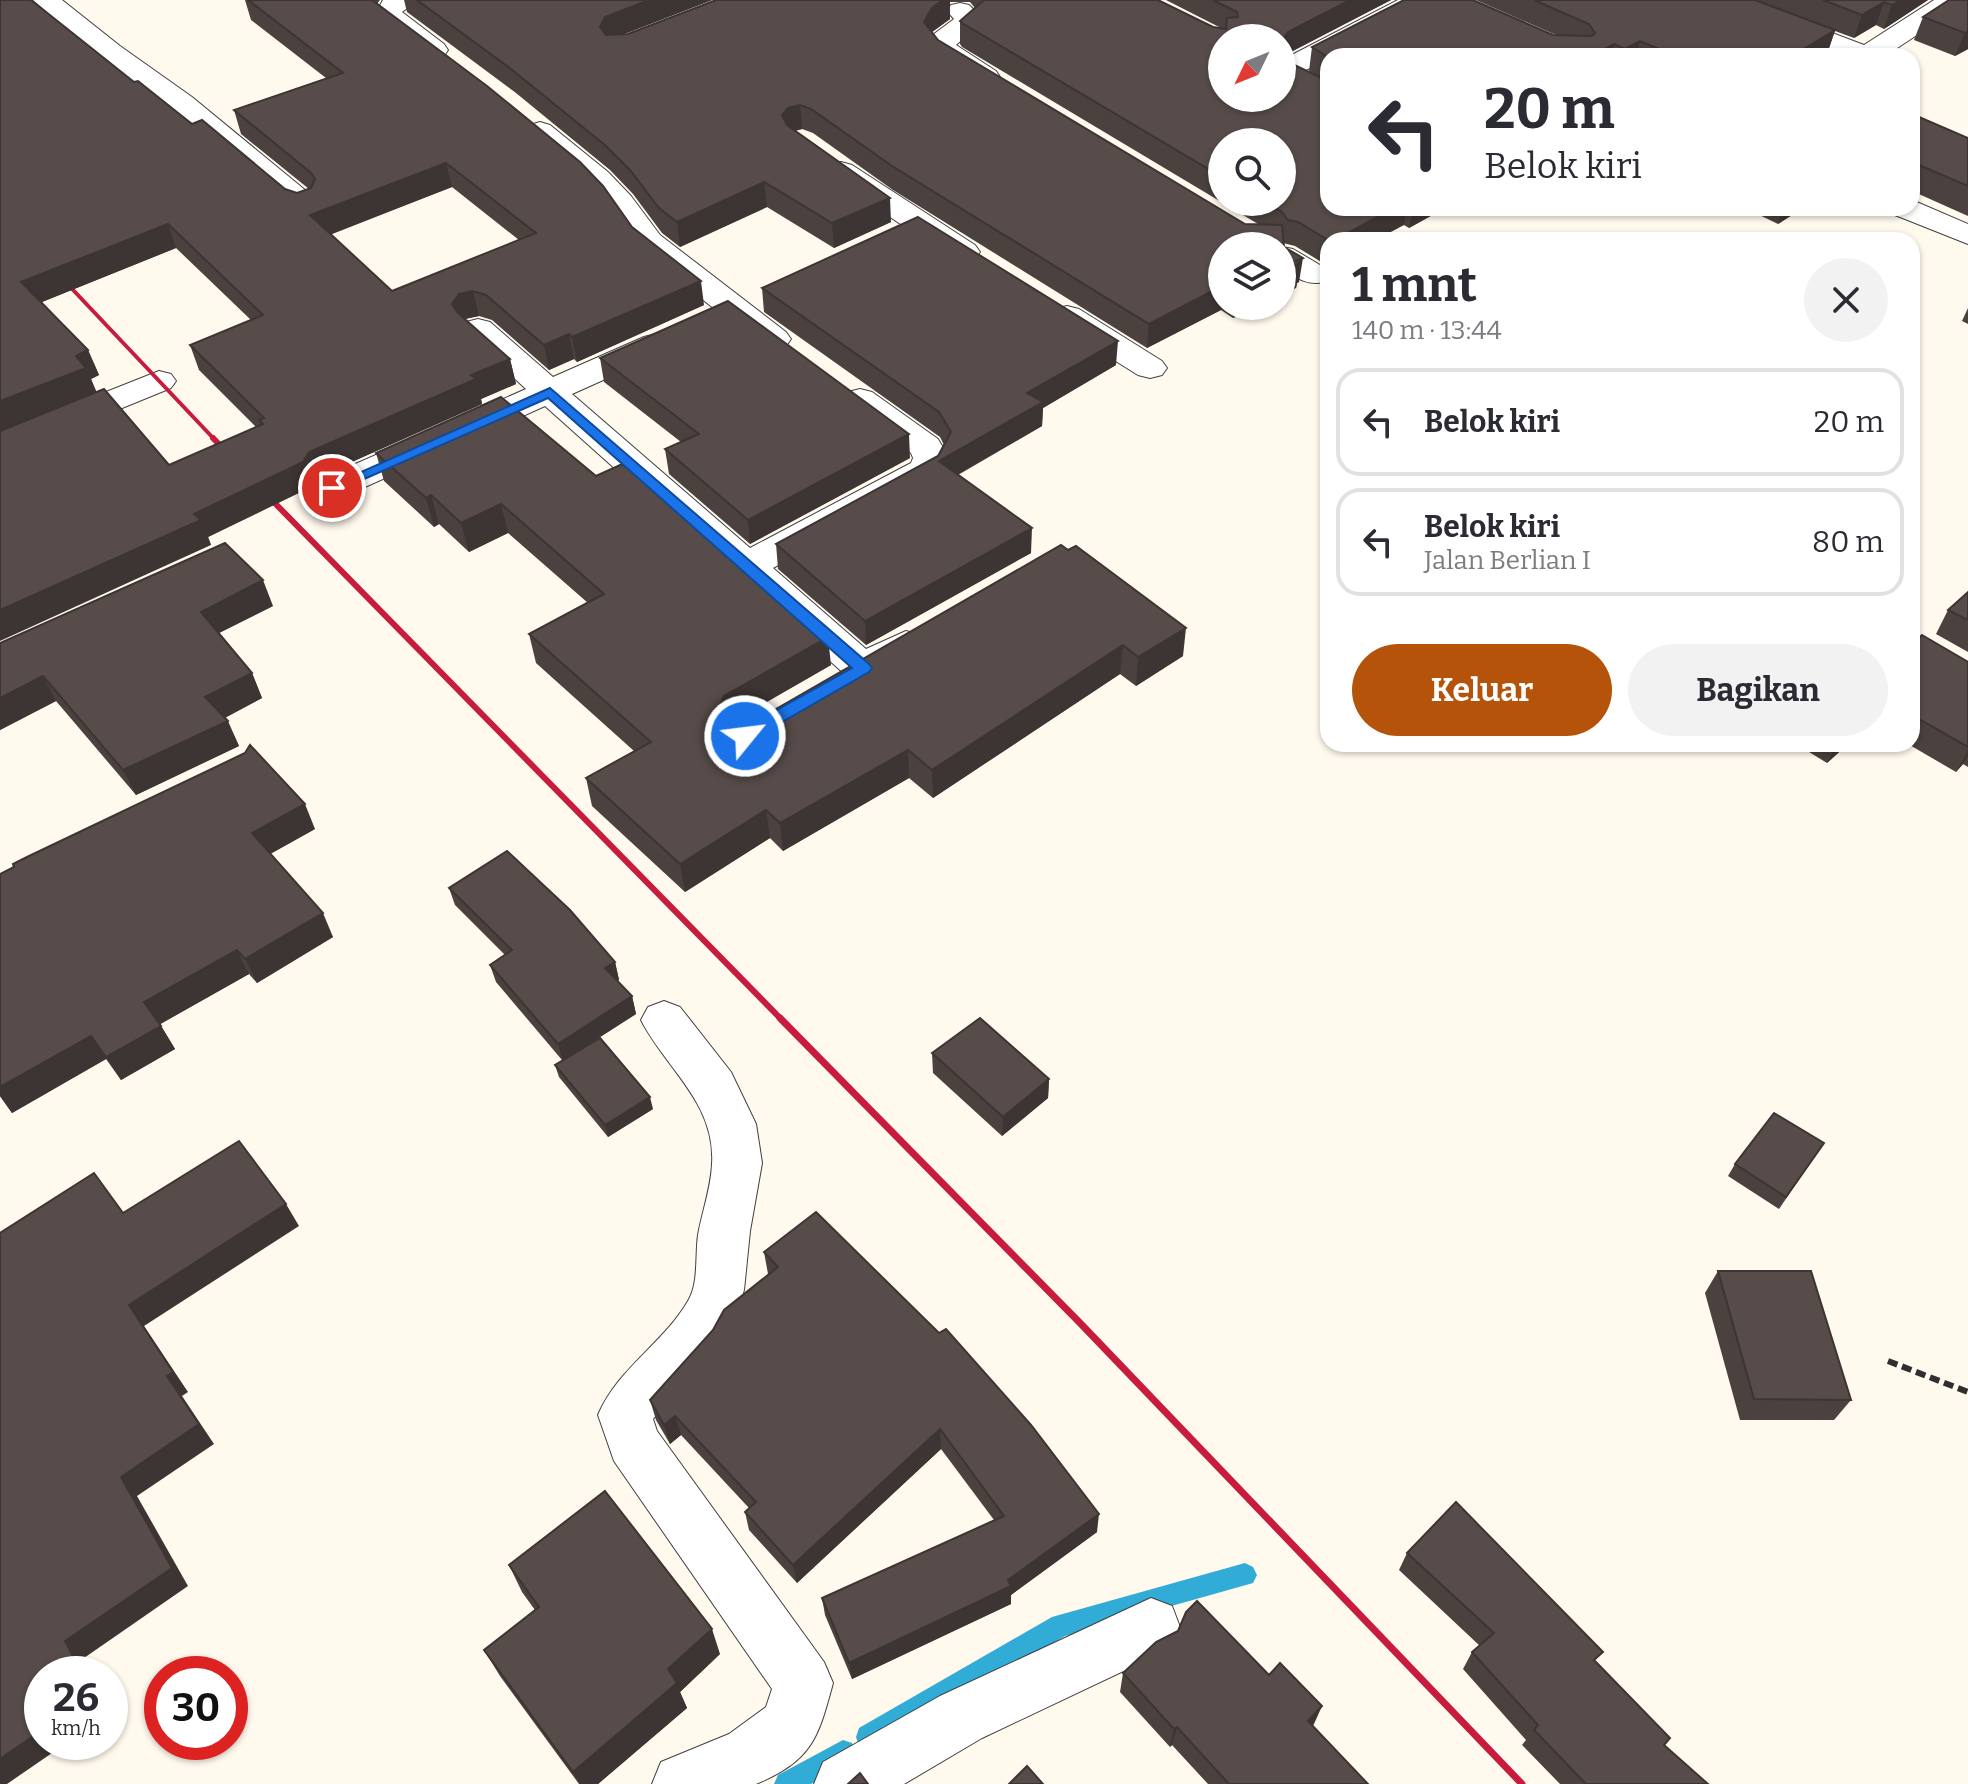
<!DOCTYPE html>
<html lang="id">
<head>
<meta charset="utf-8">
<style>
  body { margin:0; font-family:Bitter,serif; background:#f2f2f3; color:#2b2b33; height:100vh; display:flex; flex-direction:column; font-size:30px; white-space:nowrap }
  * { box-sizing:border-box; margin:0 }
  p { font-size:26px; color:#7c7c81 }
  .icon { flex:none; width:44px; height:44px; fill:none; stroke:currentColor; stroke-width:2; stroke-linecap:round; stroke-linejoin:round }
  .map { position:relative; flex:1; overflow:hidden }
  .panel { position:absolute; left:1320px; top:232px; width:600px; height:520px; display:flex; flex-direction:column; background:#fff; border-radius:24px; box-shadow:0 2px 6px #0004 }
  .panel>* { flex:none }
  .guide { position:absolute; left:1320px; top:48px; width:600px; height:168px; border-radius:24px; box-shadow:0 2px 6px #0004; background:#fff; color:#2b2b33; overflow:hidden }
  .needle { width:52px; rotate:227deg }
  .tools { position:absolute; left:1208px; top:24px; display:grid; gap:16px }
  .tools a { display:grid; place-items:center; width:88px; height:88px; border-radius:50%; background:#fff; box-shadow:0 2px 6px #0004; font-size:40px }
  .speed { position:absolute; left:24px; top:1656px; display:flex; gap:16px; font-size:40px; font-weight:700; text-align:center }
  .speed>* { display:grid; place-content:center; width:104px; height:104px; border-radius:50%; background:#fff; box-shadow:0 2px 6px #0004; line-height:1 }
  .speed small { font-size:20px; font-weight:400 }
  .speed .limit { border:12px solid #d22; background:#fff; color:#111 }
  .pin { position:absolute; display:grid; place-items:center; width:68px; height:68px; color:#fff; margin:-34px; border:4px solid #fff; border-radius:50%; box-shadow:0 2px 8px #0007 }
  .me { position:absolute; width:88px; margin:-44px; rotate:61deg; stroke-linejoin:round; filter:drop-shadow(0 0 6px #0008) }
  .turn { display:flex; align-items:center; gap:28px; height:168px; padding:0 32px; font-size:36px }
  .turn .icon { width:104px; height:104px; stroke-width:2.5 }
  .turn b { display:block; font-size:56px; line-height:68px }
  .round { display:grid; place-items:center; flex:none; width:84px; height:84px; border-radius:42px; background:#f2f2f3 }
  .head { display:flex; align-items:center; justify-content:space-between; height:136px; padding:0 32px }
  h1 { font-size:48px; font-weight:700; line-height:60px }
  .action { display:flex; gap:16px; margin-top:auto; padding:16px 32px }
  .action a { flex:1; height:92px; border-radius:48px; background:#b45309; color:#fff; font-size:32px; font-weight:700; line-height:92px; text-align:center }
  .action a+a { background:#f2f2f3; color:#2b2b33 }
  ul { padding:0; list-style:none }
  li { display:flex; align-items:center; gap:24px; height:108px; margin:0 16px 12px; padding:0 16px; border:4px solid #e1e1e2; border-radius:24px }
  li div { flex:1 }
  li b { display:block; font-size:30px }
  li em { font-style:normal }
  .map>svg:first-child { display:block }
</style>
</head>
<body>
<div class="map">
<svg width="1968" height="1784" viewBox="0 0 1968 1784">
  <rect width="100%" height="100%" fill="#fff9ee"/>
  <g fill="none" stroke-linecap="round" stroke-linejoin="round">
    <!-- stream -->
    <g fill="#30acd6" fill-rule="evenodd">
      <polygon points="1245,1563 1253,1567 1257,1575 1253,1583 1065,1636 877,1746 868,1749 859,1746 856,1737 859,1728 1052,1617"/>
      <polygon points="843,1740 852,1743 855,1752 852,1761 811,1784 774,1784 778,1775"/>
    </g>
    <!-- minor casing -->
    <g stroke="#404040" stroke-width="2">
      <g id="minor">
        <polygon points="33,0 62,0 120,46 192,97 316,199 320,205 316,211 305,214 294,211 172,109 100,58"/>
        <path d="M383 0H418L402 12 444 44 448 50 444 56C419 62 397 34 378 20L375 14Z"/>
        <polygon points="1398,0 1431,0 1427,6 1306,70 1296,72 1286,70 1282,64 1286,58"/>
        <polygon points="1708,0 1745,0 1864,45 1934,0 1965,0 1961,6 1885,56 1841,56 1712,6"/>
        <path d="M960 3 969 5 984 20 956 45 996 71 1000 77 996 83C977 88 938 63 927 47L934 34 954 19 947 11 951 5Z"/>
        <polygon points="540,122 550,125 608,172 631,196 660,235 786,332 791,339 786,346 774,349 762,346 638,249 609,208 586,184 530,137 525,131 530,125"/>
        <polygon points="841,162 852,165 975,245 980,252 975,259 964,261 953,259 830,177 826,171 830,165"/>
        <polygon points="1912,200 1968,224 1968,244 1895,215 1891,208 1912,208"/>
        <path d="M1282 247 1293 249 1325 268 1328 272 1325 282C1307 286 1297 278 1282 269Z"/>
        <polygon points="1067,306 1079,309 1162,361 1167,368 1162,375 1150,378 1138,375 1055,323 1051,316 1055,309"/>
        <path d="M478 319 490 322 553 377 644 337 656 334 668 337 673 344 668 351 572 394 750 548 911 463 913 458 911 453 848 406 843 399 848 392 860 389 872 392 938 439 949 458 937 478 773 568 866 649 906 631 920 635 926 644C918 657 878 682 862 681 858 681 853 679 849 678L545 406 345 496 332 499 319 496 314 488 319 480 526 389 461 329 466 322Z"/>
        <polygon points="159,371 171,374 176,381 171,388 0,458 0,434"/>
        <path d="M664 1001 680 1007 731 1072 756 1124 762 1163 750 1231 744 1290 738 1309 716 1348 653 1419 657 1431 824 1662 833 1683C818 1738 813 1760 756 1784H652L661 1762 729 1734 766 1707 772 1689 614 1461 598 1415C618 1368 663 1344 688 1301 699 1283 695 1256 698 1235 702 1212 711 1188 712 1164 716 1103 666 1069 641 1020L648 1007Z"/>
        <polygon points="1151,1598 1172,1606 1180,1627 1172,1648 982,1738 904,1784 814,1784 823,1762 940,1696"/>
      </g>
    </g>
    <!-- path -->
    <polyline stroke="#2f2f2f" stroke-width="6" stroke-dasharray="10 5" stroke-linecap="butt" points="1888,1361 1968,1392"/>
    <!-- minor -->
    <use href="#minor" fill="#fff" fill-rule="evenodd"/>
    <!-- rail-far2 -->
    <polyline stroke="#c71c3d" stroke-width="4" points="58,274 215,440"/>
    <!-- rail-far1 -->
    <g stroke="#c71c3d" stroke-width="6">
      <polyline points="213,438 234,460"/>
      <polyline points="261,489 782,1020"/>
    </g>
    <!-- rail -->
    <polyline stroke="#c71c3d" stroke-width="7" points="780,1018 1082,1325 1522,1784"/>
  </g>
  <!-- wall -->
  <g fill="#4b413f" fill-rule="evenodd">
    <path d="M0 0 134 82 285 189 297 193 309 189 241 134 234 110 326 78 251 20 245 0H380L377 4 632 227 704 305 577 362 574 359 549 370 492 320 479 316 465 319 510 359 516 384 481 399 482 404 318 477 311 487 208 537 211 545 0 431ZM452 187 519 240 392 291 330 234ZM176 248 251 320 190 345 199 370 256 427 169 465 96 392 91 379 99 375 88 350 42 302Z"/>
    <path d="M404 0H712L624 34H628L715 0H1158L1213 27 1221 28 1166 0H1391L1285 55 1282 59 1222 38 1319 77 1309 71 1312 47 1556 35 1476 0H1928L1884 29 1876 25 1854 38 1835 31 1827 54 1824 56H1328V208H1445L1409 228 1404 225 1328 240V266L1295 246 1283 243 1284 247 1299 282 1297 283 1296 288 1222 246V306H1258L1233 318 1221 310 1147 348 893 190 813 133 802 129 795 131 891 222 834 248 767 207 680 247 662 233 633 194 610 170 516 93 407 12ZM950 2H970L975 8 960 21V44L962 47 1258 224H1245L938 40 932 32 950 19ZM1222 142 1282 202H1222Z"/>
    <polygon points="1968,0 1968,49 1955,56 1914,40 1923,17"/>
    <polygon points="1912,114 1968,138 1968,216 1912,191"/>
    <polygon points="1745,208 1803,208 1778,224"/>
    <polygon points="762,288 1116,365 1043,408 1042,426 958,475 1031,553 866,645 778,569 776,544 938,456 944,445 940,437 764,312"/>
    <polygon points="1968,308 1968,324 1962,321"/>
    <polygon points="600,358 910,458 750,544 669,474 665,449 681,442 604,382"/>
    <polygon points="376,453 596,476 831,665 732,722 740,725 757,720 1061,545 1183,656 1136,686 1120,674 933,798 909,778 783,851 770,838 685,892 592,806 586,778 634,751 536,663 529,634 588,603 508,533 469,552 439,524 434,527 384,481"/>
    <polygon points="1968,592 1968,652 1936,634 1948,610"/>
    <polygon points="273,606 219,633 252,673 262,698 225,718 239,746 136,795 56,701 0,730 0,643"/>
    <polygon points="1912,637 1968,662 1968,767 1963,764 1956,772 1908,744 1912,744"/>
    <polygon points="1796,744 1848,744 1827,763"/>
    <polygon points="315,829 270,854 333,937 257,983 249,974 160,1024 175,1049 121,1080 106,1059 12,1113 0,1096 0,874"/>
    <polygon points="449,888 615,962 619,980 617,981 632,996 636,1014 576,1052 653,1109 608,1137 559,1077 555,1065 562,1060 496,982 490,965 505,955 455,905"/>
    <polygon points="932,1053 1049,1079 1048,1098 1002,1136 933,1073"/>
    <polygon points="1824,1143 1779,1209 1728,1176 1735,1164"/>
    <polygon points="764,1252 1097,1532 1011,1595 1011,1604 852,1679 825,1615 822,1598 994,1520 941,1449 797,1583 749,1530 745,1512 749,1508 681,1435 670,1444 656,1420 650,1400 768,1274"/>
    <polygon points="1718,1271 1851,1400 1834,1420 1740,1420 1705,1293"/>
    <polygon points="1407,1553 1596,1662 1664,1745 1708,1784 1560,1784 1522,1745 1526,1740 1463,1669 1472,1652 1480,1646 1399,1570"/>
    <polygon points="509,1565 720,1654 680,1692 687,1708 598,1784 579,1784 500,1676 484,1650 535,1610 522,1592"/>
    <polygon points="1123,1673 1314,1724 1312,1726 1368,1784 1208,1784 1172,1745 1170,1747 1120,1692"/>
  </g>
  <!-- shaded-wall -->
  <g fill="#3d3533">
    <polygon points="649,0 712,0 609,40 600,27 605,17"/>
    <polygon points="943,0 950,0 950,19 932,32 924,46 924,22 932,8"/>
    <polygon points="1350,0 1391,0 1285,55 1282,59 1282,40 1288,32"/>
    <polygon points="1901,0 1928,0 1884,29 1892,5"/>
    <polygon points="1884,2 1876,25 1854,38 1862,15"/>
    <polygon points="1835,30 1827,54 1824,56 1792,56"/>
    <polygon points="1968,31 1968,49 1955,56 1965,33"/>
    <polygon points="1640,41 1636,56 1623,56 1625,49"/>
    <polygon points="1614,44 1611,56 1592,56"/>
    <polygon points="800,105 802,129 790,132 782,115 788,108"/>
    <polygon points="446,163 452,187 317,240 310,215"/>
    <polygon points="764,182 767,207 680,247 677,222"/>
    <polygon points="890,198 891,222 834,248 832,223"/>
    <polygon points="1394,208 1407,208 1404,225 1376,240 1335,240"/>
    <polygon points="1413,208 1445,208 1409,228"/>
    <polygon points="1783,208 1803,208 1778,224"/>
    <polygon points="168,224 176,248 32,306 21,282"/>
    <polygon points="1303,258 1299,282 1297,283 1296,288 1282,294 1282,271"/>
    <polygon points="701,281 704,305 577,362 572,337"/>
    <polygon points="1222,286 1221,310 1147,348 1149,324"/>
    <polygon points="473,291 479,316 465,319 458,329 452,304 459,294"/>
    <polygon points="1234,306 1258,306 1233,318"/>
    <polygon points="569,334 574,359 549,370 544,345"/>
    <polygon points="1118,341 1116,365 1043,408 1042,426 939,485 939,461 1027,393"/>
    <polygon points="88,350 99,375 91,379 97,393 0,431 0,401 76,356"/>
    <polygon points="510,359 516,384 481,399 482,404 318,477 311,487 208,537 211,545 0,641 0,610 194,514 309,452 471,375"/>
    <polygon points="909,434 910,458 750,544 748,520"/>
    <polygon points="431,495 439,524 434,527 426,498"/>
    <polygon points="501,504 508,533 469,552 461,523"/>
    <polygon points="1032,528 1031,553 866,645 865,621"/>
    <polygon points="263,580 273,606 211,637 201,612"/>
    <polygon points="1186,628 1183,656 1136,686 1138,657"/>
    <polygon points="828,637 831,665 728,724 718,709 724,696"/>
    <polygon points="1123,645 1120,674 933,798 932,770"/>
    <polygon points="252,673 262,698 216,722 205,697"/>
    <polygon points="43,676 56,701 0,730 0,698"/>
    <polygon points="228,721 239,746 136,795 123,770"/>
    <polygon points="1837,744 1848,744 1827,763"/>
    <polygon points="908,750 909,778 783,851 780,823"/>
    <polygon points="1968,750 1968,756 1963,764 1956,772"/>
    <polygon points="305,804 315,829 263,858 252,833"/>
    <polygon points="766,810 770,838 685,892 680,864"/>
    <polygon points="323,913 333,937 257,983 245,959"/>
    <polygon points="237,950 249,974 157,1026 144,1002"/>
    <polygon points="615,962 619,980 609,986 605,968"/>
    <polygon points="632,996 636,1014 563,1061 558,1044"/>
    <polygon points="161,1026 175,1049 121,1080 106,1057"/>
    <polygon points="91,1036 106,1059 12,1113 0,1096 0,1087"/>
    <polygon points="1049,1079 1048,1098 1002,1136 1003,1117"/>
    <polygon points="650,1097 653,1109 608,1137 605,1125"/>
    <polygon points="286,1204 299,1226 144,1326 188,1392 182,1396 214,1444 137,1496 188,1586 84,1658 92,1674 82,1674 65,1641 121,1477 167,1376 129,1305"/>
    <polygon points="675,1416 681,1435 670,1444 664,1425"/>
    <polygon points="940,1429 941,1449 797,1583 793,1565"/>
    <polygon points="1099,1514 1097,1532 1011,1595 1011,1604 852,1679 849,1663 1008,1580"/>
    <polygon points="712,1629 720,1654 680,1692 687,1708 598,1784 580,1784 573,1772 668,1669"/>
    <polygon points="1322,1706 1314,1724 1300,1739 1308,1721"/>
    <polygon points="1177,1727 1172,1745 1170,1747 1174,1729"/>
    <polygon points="42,1730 42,1742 68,1742 7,1784 0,1784 0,1759"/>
  </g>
  <!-- building -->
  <g fill="#574c49" stroke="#3d3533" stroke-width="2" fill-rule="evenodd">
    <path d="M0 0H31L134 82 138 81 192 124 202 120 285 189 297 193 311 188 315 179 311 173 234 110 343 73 248 0H372L487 86 580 162 603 186 632 227 701 281 572 337 569 334 544 345 486 295 473 291 459 294 452 304 458 313 510 359 471 375 476 379 309 452 303 462 194 514 201 520 0 610V431L104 389 169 465 263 424 259 420 264 418 190 345 263 315 168 224 21 282 88 350 76 356 86 368 0 401ZM446 163 536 233 392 291 310 215Z"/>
    <polygon points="417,0 649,0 605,17 600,27 606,35 628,34 716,0 943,0 932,8 924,22 938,40 1245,224 1282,225 1284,247 1303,258 1296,261 1300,263 1282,271 1282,246 1222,246 1222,286 1149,324 892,166 811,109 800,105 788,108 782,115 787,125 890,198 832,223 764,182 677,222 659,208 630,170 606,146 511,69"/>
    <polygon points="984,0 1158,0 1213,27 1226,29 1227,18 1238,17 1237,12 1213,0 1350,0 1288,32 1282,40 1282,38 1222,38 1222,98 1282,98 1282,59 1328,81 1328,208 1394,208 1335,240 1328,240 1298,222 1288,220 1282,212 1265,202 1282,202 1282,142 1222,142 1222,177 962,23 960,21"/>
    <polygon points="1404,0 1473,0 1553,35 1592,36 1595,33 1589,24 1534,0 1755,0 1835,30 1792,56 1676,56 1640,41 1625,49 1614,44 1592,56 1328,57 1312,47"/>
    <polygon points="1823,0 1901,0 1892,5 1884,2 1862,15"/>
    <polygon points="1949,0 1968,0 1968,31 1965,33 1923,17"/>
    <polygon points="1912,114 1968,138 1968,186 1912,162"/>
    <polygon points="918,217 1118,341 1027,393 1043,402 939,461 1032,528 865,621 776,544 938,456 951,432 939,412 762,288"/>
    <polygon points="728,301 909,434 748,520 665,449 699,434 600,358"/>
    <polygon points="501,397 596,476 629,461 828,637 724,696 718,709 726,720 740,725 757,720 1061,545 1068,550 1076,546 1186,628 1138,657 1123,645 932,770 908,750 780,823 766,810 680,864 586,778 651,742 529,634 604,594 501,504 461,523 431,495 426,498 376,453"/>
    <polygon points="225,543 263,580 201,612 252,673 205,697 228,721 123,770 43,676 0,698 0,643"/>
    <polygon points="1968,592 1968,620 1948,610"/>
    <polygon points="1922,635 1968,662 1968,747 1912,715 1912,637 1917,640"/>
    <polygon points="250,745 305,804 252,833 323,913 245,959 237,950 144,1002 161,1026 106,1057 91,1036 0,1087 0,874 14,867 13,864 27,857 245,753"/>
    <polygon points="507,851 570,910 615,962 605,968 632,996 558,1044 490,965 512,950 449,888"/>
    <polygon points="980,1018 1049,1079 1003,1117 932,1053"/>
    <polygon points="600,1038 650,1097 605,1125 555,1065"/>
    <polygon points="1774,1113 1824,1143 1786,1197 1735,1164"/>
    <polygon points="239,1141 286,1204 129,1305 173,1372 167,1376 199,1424 121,1477 172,1568 65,1641 82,1674 42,1674 42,1730 0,1759 0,1233 94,1173 123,1213"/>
    <polygon points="816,1212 939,1333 946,1329 1031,1425 1099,1514 1008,1580 1011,1586 849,1663 822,1598 1004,1516 940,1429 793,1565 745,1512 756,1502 675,1416 664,1425 650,1400 713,1330 724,1310 778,1267 764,1252"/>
    <polygon points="1718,1271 1811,1271 1851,1400 1754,1399"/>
    <polygon points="605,1491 712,1629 668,1669 677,1683 573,1772 484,1650 539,1607 509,1565"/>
    <polygon points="1456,1502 1603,1652 1594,1660 1670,1738 1664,1745 1708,1784 1586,1784 1534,1730 1538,1725 1472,1652 1494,1633 1407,1553"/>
    <polygon points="1197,1601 1269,1675 1280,1663 1322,1706 1308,1721 1368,1784 1229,1784 1177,1727 1174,1729 1123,1673 1156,1642 1178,1631 1186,1612"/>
    <polygon points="1027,1766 1043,1784 1009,1784"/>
    <polygon points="860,1773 868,1784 848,1784"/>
  </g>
  <!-- route -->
  <polygon fill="#1a73e8" stroke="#114b97" stroke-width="2" points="550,388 869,664 872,668 869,672 751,740 739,740 736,736 739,731 852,668 548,398 337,491 332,492 325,488"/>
</svg>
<div class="tools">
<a><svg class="needle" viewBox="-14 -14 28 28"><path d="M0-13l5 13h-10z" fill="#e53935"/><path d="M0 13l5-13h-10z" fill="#7c7c81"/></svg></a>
<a><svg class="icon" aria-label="search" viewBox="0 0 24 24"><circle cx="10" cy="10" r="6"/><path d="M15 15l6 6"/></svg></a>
<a><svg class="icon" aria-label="layers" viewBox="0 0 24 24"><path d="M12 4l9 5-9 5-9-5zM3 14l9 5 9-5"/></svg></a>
</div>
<div class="speed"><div>26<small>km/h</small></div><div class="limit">30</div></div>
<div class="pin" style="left:332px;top:488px;background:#d93025"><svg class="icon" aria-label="arrive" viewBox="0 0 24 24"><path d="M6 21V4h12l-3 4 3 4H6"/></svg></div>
<svg class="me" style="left:745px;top:736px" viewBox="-20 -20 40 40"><circle r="17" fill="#1a73e8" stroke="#fff" stroke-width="3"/><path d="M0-11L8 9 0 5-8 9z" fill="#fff"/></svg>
<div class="guide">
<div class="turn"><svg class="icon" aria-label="left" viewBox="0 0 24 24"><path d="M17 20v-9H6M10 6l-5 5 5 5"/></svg><div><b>20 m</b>Belok kiri</div></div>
</div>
<section class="panel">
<div class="head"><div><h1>1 mnt</h1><p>140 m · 13:44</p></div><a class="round"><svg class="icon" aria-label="close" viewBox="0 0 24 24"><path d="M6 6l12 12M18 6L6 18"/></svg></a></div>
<ul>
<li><svg class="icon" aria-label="left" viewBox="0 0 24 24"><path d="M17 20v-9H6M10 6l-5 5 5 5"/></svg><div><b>Belok kiri</b></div><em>20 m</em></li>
<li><svg class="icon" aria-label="left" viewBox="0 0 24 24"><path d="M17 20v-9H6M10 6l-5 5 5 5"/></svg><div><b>Belok kiri</b><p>Jalan Berlian I</p></div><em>80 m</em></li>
</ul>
<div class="action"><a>Keluar</a><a>Bagikan</a></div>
</section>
</div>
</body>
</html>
